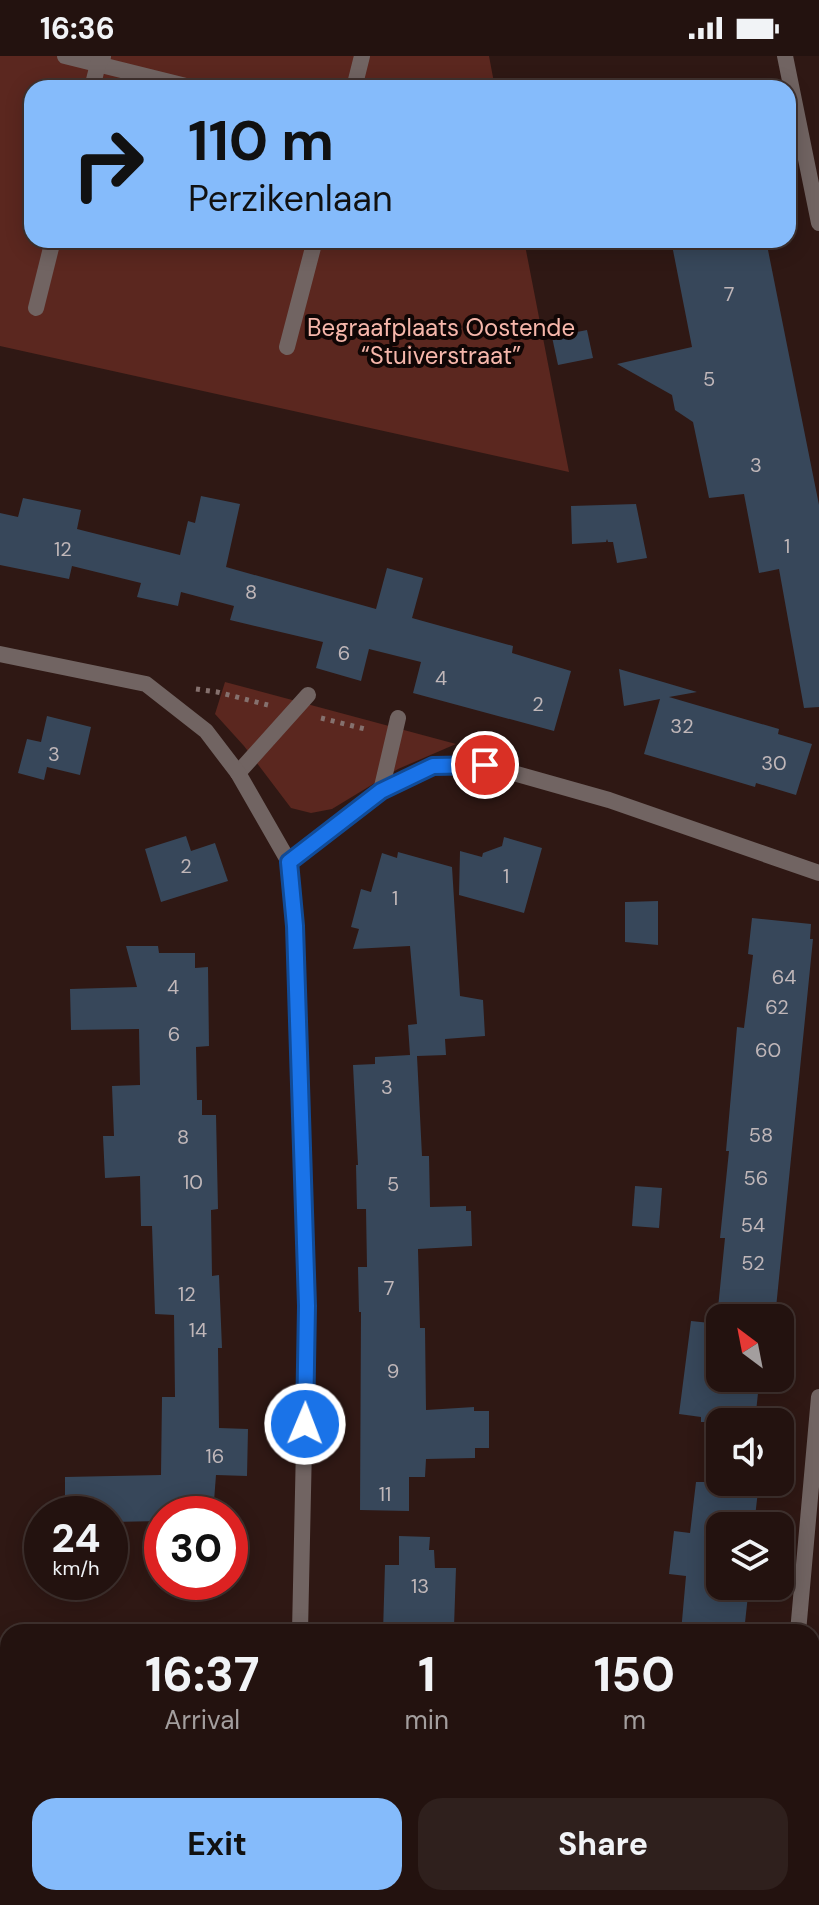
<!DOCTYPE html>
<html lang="en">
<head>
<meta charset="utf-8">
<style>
  body { margin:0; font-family:"DM Sans",sans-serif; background:#2f201d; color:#f1f3f6; height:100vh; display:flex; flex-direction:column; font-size:30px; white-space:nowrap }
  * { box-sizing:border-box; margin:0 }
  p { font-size:26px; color:#a39e9e }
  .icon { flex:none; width:44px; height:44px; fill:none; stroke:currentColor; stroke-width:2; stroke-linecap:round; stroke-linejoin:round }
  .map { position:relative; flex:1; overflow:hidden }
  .side { position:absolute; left:0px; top:1568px; width:820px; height:282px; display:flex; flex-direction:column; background:#23120f; border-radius:24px 24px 0 0; box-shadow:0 4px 20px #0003,0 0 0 2px #40322f }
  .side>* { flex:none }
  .top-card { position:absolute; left:24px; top:24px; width:772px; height:168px; border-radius:24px; box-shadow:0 4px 20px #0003,0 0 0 2px #40322f; background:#85bbfb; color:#111; overflow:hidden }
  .needle { width:52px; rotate:328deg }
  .tools { position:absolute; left:706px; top:1248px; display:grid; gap:16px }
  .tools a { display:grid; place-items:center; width:88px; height:88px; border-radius:16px; background:#23120f; box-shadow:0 4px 20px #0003,0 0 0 2px #40322f; font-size:40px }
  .speed { position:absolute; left:24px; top:1440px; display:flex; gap:16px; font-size:40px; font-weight:700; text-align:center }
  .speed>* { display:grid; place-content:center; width:104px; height:104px; border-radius:50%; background:#23120f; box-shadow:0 4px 20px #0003,0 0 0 2px #40322f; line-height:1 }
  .speed small { font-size:20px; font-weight:400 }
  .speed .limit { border:12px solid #d22; background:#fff; color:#111 }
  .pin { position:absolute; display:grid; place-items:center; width:68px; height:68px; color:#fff; margin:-34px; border:4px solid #fff; border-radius:50%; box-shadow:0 2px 8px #0007 }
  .me { position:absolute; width:88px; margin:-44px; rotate:1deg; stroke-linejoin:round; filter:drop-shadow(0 0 6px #0008) }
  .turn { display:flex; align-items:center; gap:28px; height:168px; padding:0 32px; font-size:36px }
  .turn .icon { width:104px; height:104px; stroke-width:2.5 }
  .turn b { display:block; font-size:56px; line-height:68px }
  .eta { display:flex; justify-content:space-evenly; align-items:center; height:136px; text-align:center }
  .eta b { font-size:48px; font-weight:700; line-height:56px }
  .primary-button { display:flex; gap:16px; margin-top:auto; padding:16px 32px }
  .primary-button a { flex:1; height:92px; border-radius:24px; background:#85bbfb; color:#111; font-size:32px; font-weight:700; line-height:92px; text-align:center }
  .primary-button a+a { background:#2f201d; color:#f1f3f6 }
  .status { display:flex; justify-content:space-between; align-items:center; height:56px; padding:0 40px; background:#23120f; direction:ltr }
  .status svg { height:22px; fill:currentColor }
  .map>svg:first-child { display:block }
</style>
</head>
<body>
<div class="status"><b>16:36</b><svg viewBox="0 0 49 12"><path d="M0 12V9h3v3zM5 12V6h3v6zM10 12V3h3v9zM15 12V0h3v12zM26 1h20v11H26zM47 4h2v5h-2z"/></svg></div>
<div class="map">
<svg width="819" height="1849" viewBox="0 0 819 1849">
  <rect width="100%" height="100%" fill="#2f1814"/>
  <!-- green -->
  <g fill="#5b271f">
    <polygon points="0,0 489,0 495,32 32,32 32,184 524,184 569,416 0,290"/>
    <polygon points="225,626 456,688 398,713 332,753 311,757 291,752 244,690 215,658"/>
  </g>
  <!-- building -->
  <g fill="#37475a">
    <polygon points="671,184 766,184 819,449 819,651 804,652 779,513 759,517 744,438 709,442 693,366 675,354 672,339 617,308 692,291"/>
    <polygon points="587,274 593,302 558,309 552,281"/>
    <polygon points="201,440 240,448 226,511 376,553 387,512 423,522 412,562 513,590 512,597 571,615 554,675 413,637 421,606 369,593 361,625 316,612 323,586 230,564 234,550 181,536 178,550 137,541 141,527 72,510 69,523 0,509 0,457 18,461 23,442 81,454 77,473 180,499 188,465 195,467"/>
    <polygon points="636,448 647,502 617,507 613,486 608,486 607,483 606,486 572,488 571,450"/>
    <polygon points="619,613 697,636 669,641 779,673 778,678 812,688 796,739 756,727 755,731 644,698 660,643 624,650"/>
    <polygon points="47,660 91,671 80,719 47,711 44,724 18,717 27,683 41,686"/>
    <polygon points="186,780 191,795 215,787 228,825 161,846 145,793"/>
    <polygon points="504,781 542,792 524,857 459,839 460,795 482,801 483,797 502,790"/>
    <polygon points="398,796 452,811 460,940 483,944 485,980 445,983 446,999 417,1000 422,1100 429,1100 430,1151 466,1150 466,1155 471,1155 472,1190 418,1193 420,1272 425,1272 426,1354 474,1351 474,1355 489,1355 489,1392 475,1392 475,1402 426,1403 425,1421 409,1421 409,1455 360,1454 361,1256 359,1256 358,1211 367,1211 366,1153 357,1153 356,1109 358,1109 353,1009 375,1008 375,1001 410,999 408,969 417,968 410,890 353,893 359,873 351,871 361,833 371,836 382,797 397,802"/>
    <polygon points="658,845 658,889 625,886 625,846"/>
    <polygon points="752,862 811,868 810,883 813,883 775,1262 717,1262 725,1182 720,1182 729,1095 726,1095 737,971 744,972 753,899 748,898"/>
    <polygon points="126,890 158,890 159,897 195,897 195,912 208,911 209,990 196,991 197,1044 202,1044 202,1059 216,1059 218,1153 211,1154 212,1220 219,1219 222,1292 218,1292 219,1372 248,1373 247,1420 216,1419 213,1458 162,1458 162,1465 110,1466 110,1458 65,1458 65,1421 161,1419 162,1341 175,1341 174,1259 155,1258 152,1170 141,1170 140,1120 105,1122 103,1080 114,1080 112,1030 140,1029 139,973 71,974 70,933 137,931"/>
    <polygon points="635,1130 662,1132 659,1172 632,1170"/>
    <polygon points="691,1265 720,1268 720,1332 758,1337 755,1366 701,1366 701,1361 679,1358"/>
    <polygon points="696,1426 759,1426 754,1470 720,1470 720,1530 749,1530 744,1576 681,1576 686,1520 669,1518 674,1475 690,1477"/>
    <polygon points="399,1480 430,1481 429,1494 434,1494 435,1512 456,1512 454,1571 450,1571 450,1576 383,1576 385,1509 399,1509"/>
  </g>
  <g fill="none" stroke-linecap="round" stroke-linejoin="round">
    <!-- path -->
    <g stroke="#85716e" stroke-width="5" stroke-dasharray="4 6" stroke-linecap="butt">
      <polyline points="196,633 217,636 268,649"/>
      <polyline points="321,662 369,674"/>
    </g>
    <!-- service -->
    <g stroke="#716462" stroke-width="16">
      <polyline points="65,0 194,32"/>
      <polyline points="92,32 98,8 103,1"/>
      <polyline points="354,32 362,0"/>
      <polyline points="36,252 53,184"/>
      <polyline points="287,291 315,184"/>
      <polyline points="238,717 308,639"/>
      <polyline points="381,735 398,662"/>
    </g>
    <!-- minor -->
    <g stroke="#716462" stroke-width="16">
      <polyline points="785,0 819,167"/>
      <polyline points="0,598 146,628 206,675 238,717 289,806 295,870 307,1250 300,1576"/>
      <polyline points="289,806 381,735 433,710 485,709 609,744 819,817"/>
      <polyline points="798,1576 819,1341"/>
      <polyline points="0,1604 8,1604"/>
      <polyline points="282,1849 283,1842"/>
      <polyline points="767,1849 767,1842"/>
    </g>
  </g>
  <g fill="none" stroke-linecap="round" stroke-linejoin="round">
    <!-- route casing -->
    <g stroke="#114b97" stroke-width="20">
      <polyline id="route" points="305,1368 307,1250 295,870 289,806 381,735 433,710 485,709"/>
    </g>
    <!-- route -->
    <use href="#route" stroke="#1a73e8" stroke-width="14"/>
  </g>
  <g text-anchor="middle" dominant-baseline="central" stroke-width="8" stroke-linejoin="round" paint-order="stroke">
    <!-- number labels -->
    <g font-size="20" fill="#c0b7b9">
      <text x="729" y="238">7</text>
      <text x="709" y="323">5</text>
      <text x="756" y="409">3</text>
      <text x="787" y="490">1</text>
      <text x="63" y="493">12</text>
      <text x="251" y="536">8</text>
      <text x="344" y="597">6</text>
      <text x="441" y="622">4</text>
      <text x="538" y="648">2</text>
      <text x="682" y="670">32</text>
      <text x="54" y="698">3</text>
      <text x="774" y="707">30</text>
      <text x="186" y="810">2</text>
      <text x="506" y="820">1</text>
      <text x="395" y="842">1</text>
      <text x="784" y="921">64</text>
      <text x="173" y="931">4</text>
      <text x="777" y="951">62</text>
      <text x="174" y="978">6</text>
      <text x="768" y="994">60</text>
      <text x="387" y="1031">3</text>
      <text x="761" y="1079">58</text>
      <text x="183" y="1081">8</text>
      <text x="756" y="1122">56</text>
      <text x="193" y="1126">10</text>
      <text x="393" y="1128">5</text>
      <text x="753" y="1169">54</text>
      <text x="753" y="1207">52</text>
      <text x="389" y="1232">7</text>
      <text x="187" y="1238">12</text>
      <text x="198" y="1274">14</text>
      <text x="393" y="1315">9</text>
      <text x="215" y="1400">16</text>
      <text x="385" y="1438">11</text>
      <text x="420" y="1530">13</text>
    </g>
    <!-- park labels -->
    <g font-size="24" fill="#f6b7ab" stroke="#100605">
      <text x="441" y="271">Begraafplaats Oostende<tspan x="441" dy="28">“Stuiverstraat”</tspan></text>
    </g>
  </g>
</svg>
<div class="tools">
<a><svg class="needle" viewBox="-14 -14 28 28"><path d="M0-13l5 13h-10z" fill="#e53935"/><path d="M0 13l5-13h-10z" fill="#a39e9e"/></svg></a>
<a><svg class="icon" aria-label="sound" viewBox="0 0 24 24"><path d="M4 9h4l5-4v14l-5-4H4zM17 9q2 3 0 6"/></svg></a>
<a><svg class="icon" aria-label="layers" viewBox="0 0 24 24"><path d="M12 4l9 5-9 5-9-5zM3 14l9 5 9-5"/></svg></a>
</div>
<div class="speed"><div>24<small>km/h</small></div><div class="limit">30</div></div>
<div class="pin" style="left:485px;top:709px;background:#d93025"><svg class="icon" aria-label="arrive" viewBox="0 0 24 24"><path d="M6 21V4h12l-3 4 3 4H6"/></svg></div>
<svg class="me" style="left:305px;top:1368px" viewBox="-20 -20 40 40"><circle r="17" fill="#1a73e8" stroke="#fff" stroke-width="3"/><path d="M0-11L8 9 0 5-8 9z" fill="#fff"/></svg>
<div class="top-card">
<div class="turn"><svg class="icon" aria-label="right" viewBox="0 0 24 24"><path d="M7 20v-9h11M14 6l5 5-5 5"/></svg><div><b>110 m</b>Perzikenlaan</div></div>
</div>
<section class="side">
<div class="eta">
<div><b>16:37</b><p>Arrival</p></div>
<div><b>1</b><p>min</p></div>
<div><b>150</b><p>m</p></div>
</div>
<div class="primary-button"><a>Exit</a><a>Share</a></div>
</section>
</div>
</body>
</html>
